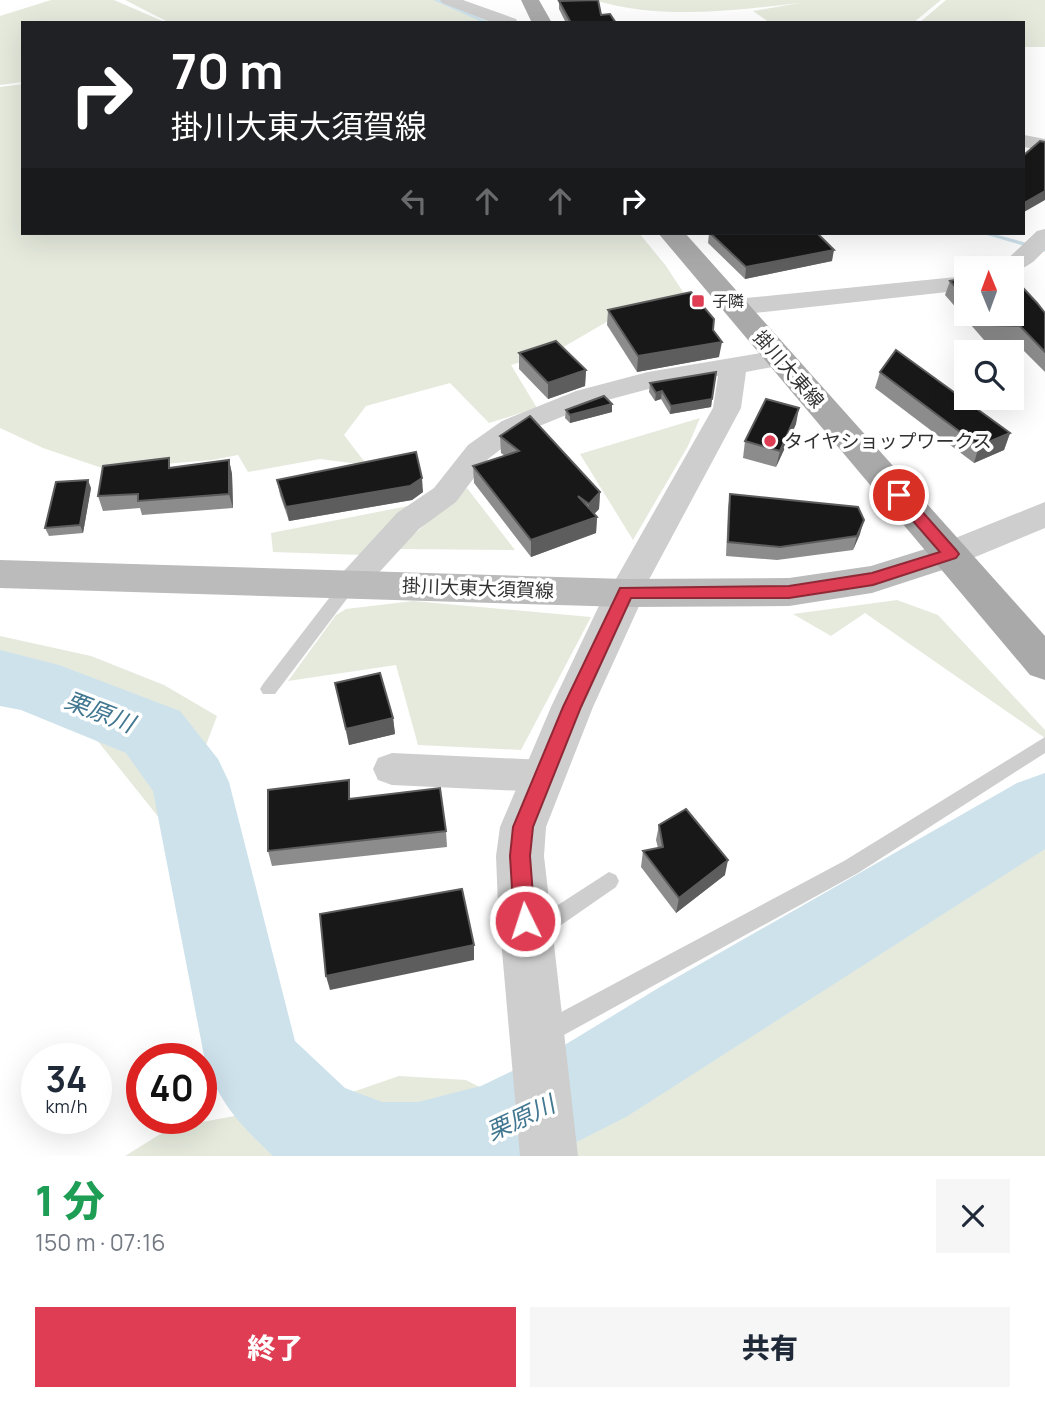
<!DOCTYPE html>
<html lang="ja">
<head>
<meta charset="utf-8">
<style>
  body { margin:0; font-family:Manrope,"Noto Sans JP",sans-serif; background:#f6f6f7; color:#1f2937; height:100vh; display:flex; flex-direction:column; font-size:26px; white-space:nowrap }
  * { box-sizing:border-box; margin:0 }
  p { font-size:23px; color:#747a83 }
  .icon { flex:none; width:38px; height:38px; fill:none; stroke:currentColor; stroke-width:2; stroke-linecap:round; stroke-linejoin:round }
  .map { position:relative; height:1156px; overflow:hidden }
  .sheet { display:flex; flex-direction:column; background:#fff; flex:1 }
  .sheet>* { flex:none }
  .hud { position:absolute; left:21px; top:21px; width:1004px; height:214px; border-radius:0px; box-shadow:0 7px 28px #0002; background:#202124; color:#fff; overflow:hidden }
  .needle { width:46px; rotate:359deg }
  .fabs { position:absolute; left:954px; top:256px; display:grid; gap:14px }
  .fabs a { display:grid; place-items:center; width:70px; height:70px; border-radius:0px; background:#fff; box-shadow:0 7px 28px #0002; font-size:35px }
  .speed { position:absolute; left:21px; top:1043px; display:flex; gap:14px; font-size:35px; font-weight:700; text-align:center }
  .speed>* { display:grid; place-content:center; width:91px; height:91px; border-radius:50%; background:#fff; box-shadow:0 7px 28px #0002; line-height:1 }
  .speed small { font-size:18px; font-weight:400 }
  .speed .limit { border:10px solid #d22; background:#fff; color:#111 }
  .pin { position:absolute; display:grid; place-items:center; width:60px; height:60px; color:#fff; margin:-30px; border:4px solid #fff; border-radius:50%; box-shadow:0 2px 7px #0007 }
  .me { position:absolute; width:77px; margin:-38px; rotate:356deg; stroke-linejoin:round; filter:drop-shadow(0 0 5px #0008) }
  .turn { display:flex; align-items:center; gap:24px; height:147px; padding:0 35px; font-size:32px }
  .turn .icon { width:91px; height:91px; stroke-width:2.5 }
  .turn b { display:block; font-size:49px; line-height:60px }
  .lanes { display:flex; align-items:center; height:66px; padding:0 35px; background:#0003; justify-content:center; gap:35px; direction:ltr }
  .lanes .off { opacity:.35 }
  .round { display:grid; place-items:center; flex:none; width:74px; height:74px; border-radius:0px; background:#f6f6f7 }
  .summary { display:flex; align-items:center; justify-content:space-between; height:119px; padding:0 35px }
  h1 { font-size:42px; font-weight:800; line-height:52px; color:#1e9e55 }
  .cta { display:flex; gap:14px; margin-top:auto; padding:14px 35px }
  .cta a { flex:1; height:80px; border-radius:0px; background:#de3d53; color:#fff; font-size:28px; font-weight:800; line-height:80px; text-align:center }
  .cta a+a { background:#f6f6f7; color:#1f2937 }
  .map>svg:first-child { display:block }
</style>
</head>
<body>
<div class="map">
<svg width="1045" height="1156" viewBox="0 0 1045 1156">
  <rect width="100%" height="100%" fill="#fff"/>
  <!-- green -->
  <g fill="#e5eadd">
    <polygon points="51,0 114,0 167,23 23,23 23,82 0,85 0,16"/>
    <polygon points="125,0 449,0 503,23 170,23"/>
    <path d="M594 0H941L913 23H770L753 11 799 3C731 11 660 20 594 0Z"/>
    <polygon points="946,0 1045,0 1045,47 1024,47 1024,23 919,23"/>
    <polygon points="23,84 23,233 639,233 666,266 689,301 627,310 555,352 511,365 537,408 489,423 450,383 366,406 344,435 367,465 320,459 248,472 238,455 212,460 105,469 43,448 0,428 0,87"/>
    <polygon points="700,418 688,446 633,540 580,454"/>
    <polygon points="467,488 515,550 397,549"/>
    <polygon points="413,505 363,555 273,552 271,533"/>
    <polygon points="897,600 938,615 1045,730 1045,738 865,613 831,636 793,614"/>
    <polygon points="413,601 591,617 521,750 418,745 396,665 288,681 336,615 346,609"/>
    <polygon points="0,636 91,656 164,685 217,716 172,834 92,734 52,711 0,702"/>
    <polygon points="1045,834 1045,1156 561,1156 560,1134 868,930"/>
    <polygon points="399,1076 466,1080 487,1091 491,1133 488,1156 125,1156 170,1128 341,1096"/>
  </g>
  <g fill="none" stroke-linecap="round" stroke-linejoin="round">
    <!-- stream -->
    <g fill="#cee2ec" fill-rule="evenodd">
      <polygon points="433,0 440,0 492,23 484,23"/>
      <polygon points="980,233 991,233 1045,248 1045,252"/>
    </g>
    <!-- river -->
    <path fill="#cee2ec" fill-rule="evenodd" d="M0 650 59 665 180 711 218 759 229 782 295 1041 345 1088 382 1102H418L481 1086 558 1049 660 987 1017 783 1045 773V849L626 1117 549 1156H273C240 1124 225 1110 206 1066L153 791 126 753 21 710 0 706Z"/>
    <!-- service -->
    <g fill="#cecece" fill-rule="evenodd">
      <polygon points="349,578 355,580 357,584 355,588 275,694 263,694 260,689 263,684 343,580"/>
      <polygon points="1045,737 1045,753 858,873 553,1041 545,1044 537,1041 534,1033 537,1025 844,861"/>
      <polygon points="609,872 616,875 619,881 616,887 541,939 534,942 527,939 524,932 527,925"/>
    </g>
    <!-- minor -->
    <g fill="#cecece" fill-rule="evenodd">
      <polygon points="440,0 463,0 516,19 518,23 494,23 442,3"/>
      <polygon points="1024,135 1045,139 1045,151 1024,147"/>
      <polygon points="1045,229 1045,250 1033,262 1012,275 1012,268 998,268 1037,231"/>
      <polygon points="966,276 966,290 736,315 727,312 723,307 727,302 736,299"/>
      <polygon points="779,350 788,352 792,358 788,364 746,372 741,408 637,602 625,605 613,602 608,593 713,408 718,376 660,386 596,403 522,433 488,459 456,502 419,529 361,592 349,596 337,592 332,584 397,513 434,488 468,445 502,421 576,391 648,372"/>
      <polygon points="392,753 544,760 558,765 564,776 558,787 544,792 392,785 378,780 373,769 378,758"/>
    </g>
    <!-- tertiary -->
    <g fill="#cecece" fill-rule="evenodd">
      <polygon points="1045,502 1045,528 951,567 938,563 932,554 938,545"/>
      <polygon points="625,579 639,583 645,593 593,707 546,827 544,856 578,1156 520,1156 498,905 496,856 500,827 551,707 605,593 611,583"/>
    </g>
    <!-- secondary -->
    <polygon fill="#bbb" fill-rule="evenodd" points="951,541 964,545 970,554 964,563 872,593 789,606 625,607 0,588 0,560 625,579 789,578 871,566"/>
    <!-- primary -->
    <g fill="#a9a9a9" fill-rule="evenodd">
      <polygon points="521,0 539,0 552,23 532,23"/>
      <polygon points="658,233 685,233 1045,636 1045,680 1030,675"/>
    </g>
  </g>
  <!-- wall -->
  <g fill="#8c8c8c">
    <polygon points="559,1 601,15 616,23 566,23 559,9"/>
    <polygon points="709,233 817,233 832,261 745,279 708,243"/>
    <polygon points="966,278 966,313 1045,313 1045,372 1014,341 984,340 945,295 950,281"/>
    <polygon points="608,310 713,330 719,357 637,372 607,325"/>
    <polygon points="519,353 586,370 585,386 548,399 519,369"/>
    <polygon points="716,372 711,407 670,414 661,399 655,401 649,392 650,383"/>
    <polygon points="880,372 1010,433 1004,450 974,463 875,388"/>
    <polygon points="612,404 612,412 570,423 565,418 566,410"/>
    <polygon points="796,424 776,467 743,458 745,441"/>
    <polygon points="500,436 600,492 599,509 594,514 597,517 596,533 531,557 474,483 473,466 505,456 501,453"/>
    <polygon points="229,460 232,474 233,508 142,515 140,508 103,511 98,496 172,468"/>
    <polygon points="277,480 423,492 412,500 289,521 280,495"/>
    <polygon points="91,488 83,533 49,536 45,528"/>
    <polygon points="730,494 860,534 853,550 777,560 726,556 728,508"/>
    <polygon points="335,683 393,718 395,734 349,745"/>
    <polygon points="352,799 446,831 447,847 272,866 268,851"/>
    <polygon points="659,825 725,875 676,913 641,867 643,851 658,848 656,840"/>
  </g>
  <!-- shaded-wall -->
  <g fill="#5d5d5d">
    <polygon points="1045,191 1045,200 1024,212 1024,203"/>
    <polygon points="834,250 832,261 745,279 746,267"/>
    <polygon points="722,342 719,357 637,372 638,356"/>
    <polygon points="586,370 585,386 548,399 548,383"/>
    <polygon points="662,391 661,399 655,401 656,393"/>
    <polygon points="712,399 711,407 670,414 671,406"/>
    <polygon points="612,404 612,412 570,423 570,415"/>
    <polygon points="799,408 796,424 776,467 780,451"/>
    <polygon points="1010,433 1004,450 974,463 979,446"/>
    <polygon points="229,460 232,474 233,508 229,494"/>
    <polygon points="422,478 423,492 412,500 289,521 286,507"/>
    <polygon points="88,480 91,488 83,533 80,525"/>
    <polygon points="600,492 599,509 589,519 597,517 596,533 531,557 531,540 588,520 589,504"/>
    <polygon points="864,520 860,534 853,550 857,536"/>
    <polygon points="393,718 395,734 349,745 346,729"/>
    <polygon points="728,860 725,875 676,913 679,898"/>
    <polygon points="474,945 474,960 330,990 326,976"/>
  </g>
  <!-- building -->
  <g fill="#181818" stroke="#5d5d5d" stroke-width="2">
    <polygon points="598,0 601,15 610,14 616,23 571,23 559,1"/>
    <polygon points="1040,141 1045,142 1045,191 1024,203 1024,155"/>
    <polygon points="710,233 817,233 834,250 746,267"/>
    <polygon points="1012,276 1037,303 1045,313 1045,352 1020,326 989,325 978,313 1012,313"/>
    <polygon points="966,278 966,299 950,281"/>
    <polygon points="691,292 714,319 713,330 722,342 638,356 608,310"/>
    <polygon points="556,341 586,370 548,383 519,353"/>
    <polygon points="896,350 1010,433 979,446 880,372"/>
    <polygon points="716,372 712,399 671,406 662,391 656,393 650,383"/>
    <polygon points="604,396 612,404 570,415 566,410"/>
    <polygon points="766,399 799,408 780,451 745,441"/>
    <polygon points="530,416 600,492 589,504 578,496 597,517 531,540 473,466 519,451 500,436"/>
    <polygon points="416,452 422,478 410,486 286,507 277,480"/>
    <polygon points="169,458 169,468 229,460 229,494 138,501 138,494 98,496 103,466"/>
    <polygon points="88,480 80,525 45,528 56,482"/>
    <polygon points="730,494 858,507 864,520 857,536 780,547 728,542"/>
    <polygon points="380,673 393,718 346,729 335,683"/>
    <polygon points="349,780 349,799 440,788 446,831 268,851 268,790"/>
    <polygon points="686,809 728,860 679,898 643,851 663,847 659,825"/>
    <polygon points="462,889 474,945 326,976 320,914"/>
  </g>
  <!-- route -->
  <polygon fill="#de3d53" stroke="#902836" stroke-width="2" points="899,490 905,492 956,550 959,554 956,558 873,585 789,598 631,598 581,707 533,827 530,856 535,921 532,928 525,931 517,928 514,921 510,856 513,827 563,707 620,588 789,586 872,573 940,552 894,499 892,495"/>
  <!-- markers -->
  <g fill="#de3d53" stroke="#fff" stroke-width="2.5">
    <rect x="691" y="294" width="14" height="14" rx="3.5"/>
    <circle cx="770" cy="441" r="7"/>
  </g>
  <g text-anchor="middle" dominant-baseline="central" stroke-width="7" stroke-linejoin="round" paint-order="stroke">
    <!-- far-poi labels -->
    <g font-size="16" fill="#313131" stroke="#fff" text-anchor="start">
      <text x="712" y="301">子隣</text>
    </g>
    <!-- street labels -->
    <g font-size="19" fill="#313131" stroke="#fff">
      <text transform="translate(789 369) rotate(49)">掛川大東線</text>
      <text transform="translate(478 588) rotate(2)">掛川大東大須賀線</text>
    </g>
    <!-- poi labels -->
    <g font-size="19" fill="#313131" stroke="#fff" text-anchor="start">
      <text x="784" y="441">タイヤショップワークス</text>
    </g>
    <!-- near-water labels -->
    <g font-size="24" font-style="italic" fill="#427791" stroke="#fff">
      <text transform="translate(100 711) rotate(21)">栗原川</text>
      <text transform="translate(520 1117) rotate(-25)">栗原川</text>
    </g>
  </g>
</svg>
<div class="fabs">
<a><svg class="needle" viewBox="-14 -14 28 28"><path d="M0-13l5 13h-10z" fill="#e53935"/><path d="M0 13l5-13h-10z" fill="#747a83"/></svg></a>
<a><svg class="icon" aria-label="search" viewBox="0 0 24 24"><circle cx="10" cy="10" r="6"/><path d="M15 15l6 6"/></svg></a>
</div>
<div class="speed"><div>34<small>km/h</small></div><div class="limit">40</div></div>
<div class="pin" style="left:899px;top:495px;background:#d93025"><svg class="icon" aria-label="arrive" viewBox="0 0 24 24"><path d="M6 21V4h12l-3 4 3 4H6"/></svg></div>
<svg class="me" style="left:525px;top:921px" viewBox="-20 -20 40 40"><circle r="17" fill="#de3d53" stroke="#fff" stroke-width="3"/><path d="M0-11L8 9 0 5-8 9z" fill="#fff"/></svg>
<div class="hud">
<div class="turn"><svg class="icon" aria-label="right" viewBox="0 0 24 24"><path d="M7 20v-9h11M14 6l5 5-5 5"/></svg><div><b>70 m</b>掛川大東大須賀線</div></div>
<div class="lanes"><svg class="icon off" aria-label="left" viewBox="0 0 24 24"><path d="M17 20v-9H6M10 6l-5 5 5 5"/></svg><svg class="icon off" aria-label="ahead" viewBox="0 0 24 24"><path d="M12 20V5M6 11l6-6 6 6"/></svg><svg class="icon off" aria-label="ahead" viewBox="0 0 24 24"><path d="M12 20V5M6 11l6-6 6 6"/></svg><svg class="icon" aria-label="right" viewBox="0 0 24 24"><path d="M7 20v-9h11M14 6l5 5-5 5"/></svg></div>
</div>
</div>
<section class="sheet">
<div class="summary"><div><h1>1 分</h1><p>150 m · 07:16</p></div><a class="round"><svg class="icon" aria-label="close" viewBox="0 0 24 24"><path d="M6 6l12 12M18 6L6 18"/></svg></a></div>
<div class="cta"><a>終了</a><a>共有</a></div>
</section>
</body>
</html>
